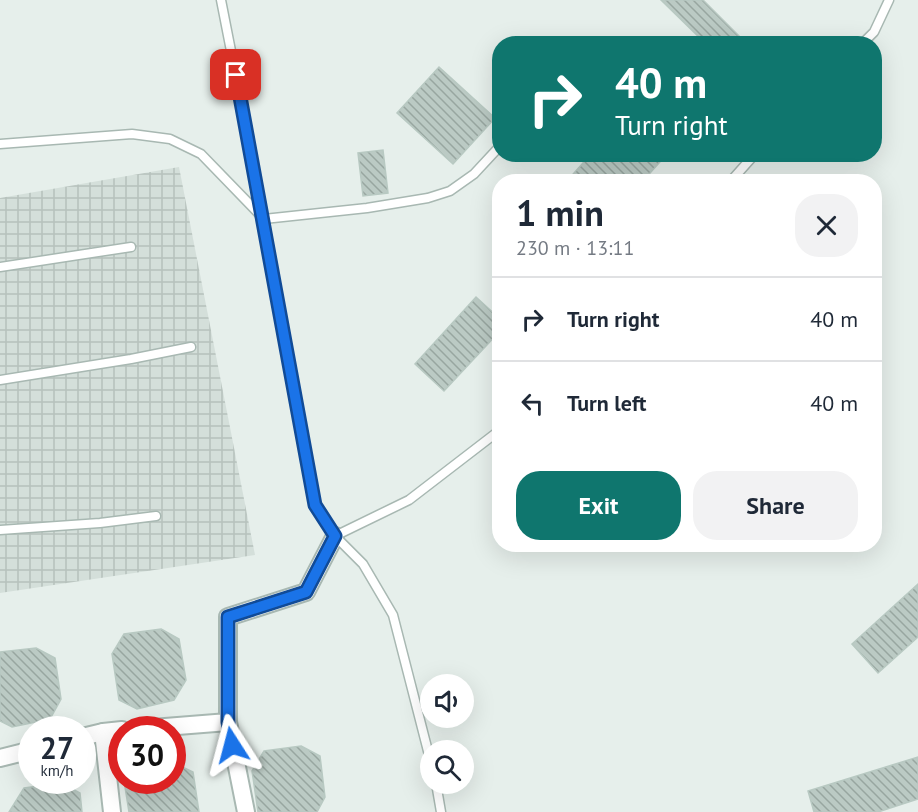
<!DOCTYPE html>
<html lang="en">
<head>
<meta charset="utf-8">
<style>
  body { margin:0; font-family:"PT Sans",sans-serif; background:#f2f2f3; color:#1f2937; height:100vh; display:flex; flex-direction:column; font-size:22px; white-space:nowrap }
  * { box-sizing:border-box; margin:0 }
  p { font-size:20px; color:#747a83 }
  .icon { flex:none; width:33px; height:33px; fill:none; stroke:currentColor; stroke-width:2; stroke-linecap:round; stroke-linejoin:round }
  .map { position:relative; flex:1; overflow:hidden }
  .details { position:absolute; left:492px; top:174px; width:390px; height:378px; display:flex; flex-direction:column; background:#fff; border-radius:24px; box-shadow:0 6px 24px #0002 }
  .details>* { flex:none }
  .guide { position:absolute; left:492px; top:36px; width:390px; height:126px; border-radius:24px; box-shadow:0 6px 24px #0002; background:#0f766e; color:#fff; overflow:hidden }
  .tools { position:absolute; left:420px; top:674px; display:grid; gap:12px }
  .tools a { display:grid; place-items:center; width:54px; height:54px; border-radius:50%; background:#fff; box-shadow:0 6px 24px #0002; font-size:30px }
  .speed { position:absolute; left:18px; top:716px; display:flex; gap:12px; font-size:30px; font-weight:700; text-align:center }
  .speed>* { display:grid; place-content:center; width:78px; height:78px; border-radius:50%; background:#fff; box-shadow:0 6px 24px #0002; line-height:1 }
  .speed small { font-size:15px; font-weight:400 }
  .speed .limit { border:9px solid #d22; background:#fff; color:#111 }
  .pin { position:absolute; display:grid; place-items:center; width:51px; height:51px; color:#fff; margin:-26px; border-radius:12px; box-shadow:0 3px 9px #0006 }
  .me { position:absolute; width:66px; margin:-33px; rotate:351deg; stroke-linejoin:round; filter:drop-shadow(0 0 4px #0008) }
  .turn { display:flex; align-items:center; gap:21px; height:126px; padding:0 24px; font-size:27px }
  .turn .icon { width:78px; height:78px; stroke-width:2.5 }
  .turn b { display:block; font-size:42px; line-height:51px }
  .round { display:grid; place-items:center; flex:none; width:63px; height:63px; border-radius:24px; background:#f2f2f3 }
  .overview { display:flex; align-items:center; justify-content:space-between; height:102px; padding:0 24px }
  h1 { font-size:36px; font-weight:700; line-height:45px }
  .primary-button { display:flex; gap:12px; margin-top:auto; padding:12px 24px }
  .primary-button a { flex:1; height:69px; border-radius:24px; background:#0f766e; color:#fff; font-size:24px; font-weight:700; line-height:69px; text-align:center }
  .primary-button a+a { background:#f2f2f3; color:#1f2937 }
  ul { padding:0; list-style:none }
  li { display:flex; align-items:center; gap:18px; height:84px; padding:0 24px; border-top:2px solid #e0e1e3 }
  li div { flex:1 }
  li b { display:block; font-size:22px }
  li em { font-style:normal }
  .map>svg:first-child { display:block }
</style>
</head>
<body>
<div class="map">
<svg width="918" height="812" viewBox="0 0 918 812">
  <defs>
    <pattern id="industrial-grid" width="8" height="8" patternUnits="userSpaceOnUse" patternTransform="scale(1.5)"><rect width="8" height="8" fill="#d4dfda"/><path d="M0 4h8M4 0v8" fill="none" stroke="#b6c1bc"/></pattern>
    <pattern id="building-back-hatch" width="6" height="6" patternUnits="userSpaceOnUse" patternTransform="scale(1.5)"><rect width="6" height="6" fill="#bbcac4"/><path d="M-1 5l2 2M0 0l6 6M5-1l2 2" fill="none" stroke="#98a6a0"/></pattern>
  </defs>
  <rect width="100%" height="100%" fill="#e6efeb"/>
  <!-- industrial -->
  <polygon fill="url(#industrial-grid)" points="179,167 255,555 0,593 0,198"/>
  <!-- building -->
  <g fill="url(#building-back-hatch)" stroke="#b8c9c2" stroke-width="1.5">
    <polygon points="661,0 703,0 747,44 706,44"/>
    <polygon points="439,67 495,118 453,164 397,113"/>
    <polygon points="383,150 388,193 363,196 358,153"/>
    <polygon points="591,154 667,154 642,182 566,182"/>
    <polygon points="476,297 500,319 500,331 444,391 415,364"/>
    <polygon points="918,584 918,637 878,673 852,644"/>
    <polygon points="161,629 179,639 186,680 174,700 137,709 119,700 112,654 124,634"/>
    <polygon points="36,648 55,658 61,699 50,719 12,727 0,721 0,652"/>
    <polygon points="301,746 320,756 325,797 317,812 258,812 252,771 264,751"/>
    <polygon points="918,757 918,799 878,812 814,812 808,791"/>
    <polygon points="172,762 193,772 199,812 129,812 125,787 129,780 172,780"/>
    <polygon points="61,783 80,793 82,812 9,812 24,788"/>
  </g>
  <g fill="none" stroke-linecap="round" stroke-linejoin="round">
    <!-- lane casing -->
    <g stroke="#a8b8b2" stroke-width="11">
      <g id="lane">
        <polyline points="221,0 264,219 315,505 335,536 363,564 393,615 430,759"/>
        <polyline points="862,44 874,32 889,0"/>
        <polyline points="0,144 132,134 170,139 201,154 264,219 367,208 428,198 450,191 474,174 500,146"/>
        <polyline points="730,182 755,154"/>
        <polyline points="0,267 131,247"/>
        <polyline points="0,380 131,359 191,347"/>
        <polyline points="0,530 100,523 156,516"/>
        <polyline points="335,536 409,500 500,430"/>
        <polyline points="436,783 441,812"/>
      </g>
    </g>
    <!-- street casing -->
    <g stroke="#a8b8b2" stroke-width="20">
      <g id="street">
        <polyline points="228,722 246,812"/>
        <polyline points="140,729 228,722 228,617 306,592 335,536"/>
        <polyline points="82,737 103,732"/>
        <polyline points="0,758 32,750"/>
        <polyline points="112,812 103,732 122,730"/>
      </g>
    </g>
    <!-- lane -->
    <use href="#lane" stroke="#fff" stroke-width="8"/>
    <!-- street -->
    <use href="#street" stroke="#fff" stroke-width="16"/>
  </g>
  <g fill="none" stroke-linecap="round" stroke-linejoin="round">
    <!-- route casing -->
    <g stroke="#114b97" stroke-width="15">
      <polyline id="route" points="232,745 228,722 228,617 306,592 335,536 315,505 236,75"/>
    </g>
    <!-- route -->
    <use href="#route" stroke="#1a73e8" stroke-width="10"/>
  </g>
</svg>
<div class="tools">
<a><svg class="icon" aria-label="sound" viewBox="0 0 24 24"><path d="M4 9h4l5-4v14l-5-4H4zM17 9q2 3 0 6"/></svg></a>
<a><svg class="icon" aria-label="search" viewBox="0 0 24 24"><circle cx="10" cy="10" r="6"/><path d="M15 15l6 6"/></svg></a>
</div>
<div class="speed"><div>27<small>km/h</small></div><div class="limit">30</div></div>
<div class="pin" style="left:236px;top:75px;background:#d93025"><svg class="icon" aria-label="arrive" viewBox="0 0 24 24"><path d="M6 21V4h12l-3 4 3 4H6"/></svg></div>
<svg class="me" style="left:232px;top:745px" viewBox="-20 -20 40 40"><path d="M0-17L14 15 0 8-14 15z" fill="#1a73e8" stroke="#fff" stroke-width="4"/></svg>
<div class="guide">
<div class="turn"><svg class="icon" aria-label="right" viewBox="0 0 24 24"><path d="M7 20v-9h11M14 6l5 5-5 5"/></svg><div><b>40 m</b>Turn right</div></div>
</div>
<section class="details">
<div class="overview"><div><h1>1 min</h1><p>230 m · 13:11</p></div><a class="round"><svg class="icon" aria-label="close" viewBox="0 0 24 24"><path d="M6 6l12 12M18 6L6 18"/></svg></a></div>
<ul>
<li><svg class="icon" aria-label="right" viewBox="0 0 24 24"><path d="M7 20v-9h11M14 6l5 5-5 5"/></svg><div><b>Turn right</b></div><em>40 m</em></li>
<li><svg class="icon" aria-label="left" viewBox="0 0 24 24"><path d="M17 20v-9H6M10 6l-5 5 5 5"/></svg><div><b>Turn left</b></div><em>40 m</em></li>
</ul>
<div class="primary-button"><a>Exit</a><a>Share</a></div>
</section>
</div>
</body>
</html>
